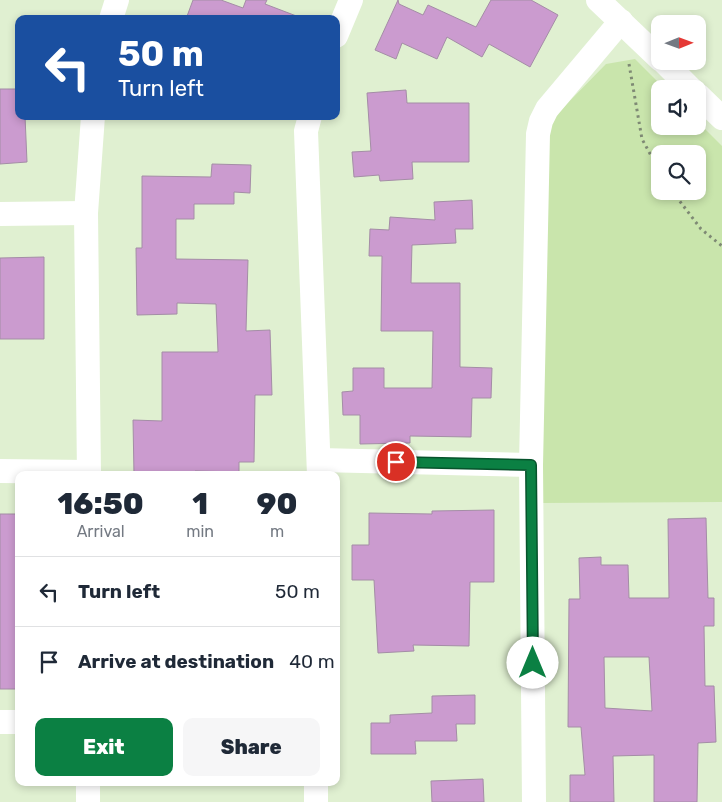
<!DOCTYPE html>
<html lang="en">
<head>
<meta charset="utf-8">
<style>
  body { margin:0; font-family:Rubik,sans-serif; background:#f6f6f7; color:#1f2937; height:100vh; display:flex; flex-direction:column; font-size:19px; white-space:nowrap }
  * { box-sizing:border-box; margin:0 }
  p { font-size:16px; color:#747a83 }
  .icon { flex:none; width:28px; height:28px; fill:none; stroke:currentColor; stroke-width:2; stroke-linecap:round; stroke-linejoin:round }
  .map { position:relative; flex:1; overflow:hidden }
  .sheet { position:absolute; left:15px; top:471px; width:325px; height:315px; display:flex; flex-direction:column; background:#fff; border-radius:10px; box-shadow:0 2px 8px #0003 }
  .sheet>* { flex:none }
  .top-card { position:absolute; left:15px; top:15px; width:325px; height:105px; border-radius:10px; box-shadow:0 2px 8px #0003; background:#1a4fa0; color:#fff; overflow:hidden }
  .needle { width:32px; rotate:89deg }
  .buttons { position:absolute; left:651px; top:15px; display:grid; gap:10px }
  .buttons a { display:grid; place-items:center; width:55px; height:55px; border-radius:10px; background:#fff; box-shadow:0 2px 8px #0003; font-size:25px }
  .pin { position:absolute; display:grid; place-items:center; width:42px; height:42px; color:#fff; margin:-21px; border:2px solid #fff; border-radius:50%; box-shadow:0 1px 5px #0007 }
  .me { position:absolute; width:55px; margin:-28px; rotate:0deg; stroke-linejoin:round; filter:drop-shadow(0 0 4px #0008) }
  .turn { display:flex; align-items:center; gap:18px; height:105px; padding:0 20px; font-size:22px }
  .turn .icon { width:65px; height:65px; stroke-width:2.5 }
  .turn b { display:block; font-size:35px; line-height:42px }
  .eta { display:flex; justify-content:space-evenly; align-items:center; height:85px; text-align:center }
  .eta b { font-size:30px; font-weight:800; line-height:35px }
  .cta { display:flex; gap:10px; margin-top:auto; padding:10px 20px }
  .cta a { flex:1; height:58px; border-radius:10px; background:#0b8043; color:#fff; font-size:20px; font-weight:800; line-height:58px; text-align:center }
  .cta a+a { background:#f6f6f7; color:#1f2937 }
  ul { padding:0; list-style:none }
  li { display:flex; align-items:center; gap:15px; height:70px; padding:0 20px; border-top:1px solid #e0e1e3 }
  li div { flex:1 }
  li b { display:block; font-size:19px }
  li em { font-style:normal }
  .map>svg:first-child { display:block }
</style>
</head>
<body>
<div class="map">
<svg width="722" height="802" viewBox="0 0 722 802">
  <rect width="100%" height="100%" fill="#e0f0d1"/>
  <!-- green -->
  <path fill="#c9e5ac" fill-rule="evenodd" d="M635 59 665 89H660V126H698V122L722 146V502L541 503 549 126 557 114 606 64ZM660 154H698V191H660Z"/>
  <!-- building -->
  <g fill="#cb9bcf" stroke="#a48da6" fill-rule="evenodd">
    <polygon points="193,0 221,0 243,8 246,0 267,0 265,4 299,17 186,19"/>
    <polygon points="398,0 399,4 423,15 428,5 476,27 491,0 531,0 558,15 530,67 489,44 482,57 447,37 437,59 402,43 396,59 375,50"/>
    <polygon points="0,89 19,89 19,116 25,116 27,162 0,164"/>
    <polygon points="406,90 407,103 469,103 469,162 412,162 413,179 380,181 379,175 354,177 352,152 371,151 367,93"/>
    <polygon points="212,164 251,165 250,193 234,192 234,204 194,204 194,219 176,219 176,259 248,260 246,331 270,330 272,395 255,395 254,462 239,462 239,472 195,471 195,475 134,475 133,420 162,421 162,352 218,352 216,304 177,303 177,314 137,315 136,248 142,248 142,176 211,177"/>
    <polygon points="472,200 473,229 455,229 456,243 412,245 411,283 460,283 460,367 492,368 491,398 472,398 471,437 410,436 410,443 360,444 360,415 343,415 342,392 353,391 353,368 384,368 384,388 432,388 433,331 381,331 382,256 369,256 370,229 389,230 390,217 435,220 434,202"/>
    <polygon points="44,257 44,339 0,339 0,258"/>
    <polygon points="494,510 494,582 470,582 469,646 413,645 414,651 378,653 374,580 352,580 352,545 369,545 369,513 432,514 432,511"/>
    <rect x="0" y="514" width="19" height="175"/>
    <path d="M706 518 708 598H714V626H704L705 686H714L716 742 698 743 697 802H654V755L613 756 614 802H570V775H585L581 727H568L569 599H580L579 558 601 557V565H628L629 598H669L668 519ZM604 657H649L652 711 605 708Z"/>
    <polygon points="475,695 475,724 456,724 457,741 415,741 416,754 371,754 371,723 390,723 390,715 432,713 432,696"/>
    <polygon points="483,779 484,802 432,802 431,781"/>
  </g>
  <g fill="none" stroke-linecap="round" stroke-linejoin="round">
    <!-- path -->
    <g stroke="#7e8974" stroke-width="3" stroke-dasharray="2.5 4" stroke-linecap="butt">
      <polyline points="629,64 642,139 660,172"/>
      <polyline points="672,191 701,229 722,246"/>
    </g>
    <!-- minor -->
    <g stroke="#fff" stroke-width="24">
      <polyline points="598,0 660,59"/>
      <polyline points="111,19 117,0"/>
      <polyline points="336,36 351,0"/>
      <polyline points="663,61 691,89"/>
      <polyline points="698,95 722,118"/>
      <polyline points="310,116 306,131 319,475"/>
      <polyline points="0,214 86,213"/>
      <polyline points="319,460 531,465"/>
      <polyline points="0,471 89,472"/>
      <polyline points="89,475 86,213 93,116"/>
      <polyline points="0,722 19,722"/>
      <polyline points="88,782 88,802"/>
      <polyline points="316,802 316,782"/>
      <polyline points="534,802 531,465 538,134 541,121 547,109 621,21"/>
    </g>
  </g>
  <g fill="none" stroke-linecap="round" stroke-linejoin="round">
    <!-- route casing -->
    <g stroke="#07532c" stroke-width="12">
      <polyline id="route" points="396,462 531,465 533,663"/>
    </g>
    <!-- route -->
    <use href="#route" stroke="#0b8043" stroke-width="9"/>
  </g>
</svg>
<div class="buttons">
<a><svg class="needle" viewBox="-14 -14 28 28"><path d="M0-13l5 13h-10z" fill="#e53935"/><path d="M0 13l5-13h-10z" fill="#747a83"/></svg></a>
<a><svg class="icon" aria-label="sound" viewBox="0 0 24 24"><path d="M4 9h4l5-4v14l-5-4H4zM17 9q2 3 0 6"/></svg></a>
<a><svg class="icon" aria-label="search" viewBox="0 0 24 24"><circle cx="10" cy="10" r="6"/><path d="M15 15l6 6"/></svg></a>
</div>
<div class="pin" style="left:396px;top:462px;background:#d93025"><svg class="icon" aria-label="arrive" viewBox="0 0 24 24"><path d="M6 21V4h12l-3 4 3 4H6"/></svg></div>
<svg class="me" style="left:533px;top:663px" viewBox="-20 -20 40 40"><circle r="19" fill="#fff"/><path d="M0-13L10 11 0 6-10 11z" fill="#0b8043"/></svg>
<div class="top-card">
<div class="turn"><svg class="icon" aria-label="left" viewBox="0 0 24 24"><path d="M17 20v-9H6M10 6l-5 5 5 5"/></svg><div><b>50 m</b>Turn left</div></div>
</div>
<section class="sheet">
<div class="eta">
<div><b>16:50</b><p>Arrival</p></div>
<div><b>1</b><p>min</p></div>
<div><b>90</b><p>m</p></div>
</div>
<ul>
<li><svg class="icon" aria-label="left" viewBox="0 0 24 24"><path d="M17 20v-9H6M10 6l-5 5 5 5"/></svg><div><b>Turn left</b></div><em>50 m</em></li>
<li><svg class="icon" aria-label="arrive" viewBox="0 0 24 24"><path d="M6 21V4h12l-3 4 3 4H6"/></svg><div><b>Arrive at destination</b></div><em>40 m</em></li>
</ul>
<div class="cta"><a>Exit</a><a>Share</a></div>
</section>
</div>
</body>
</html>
